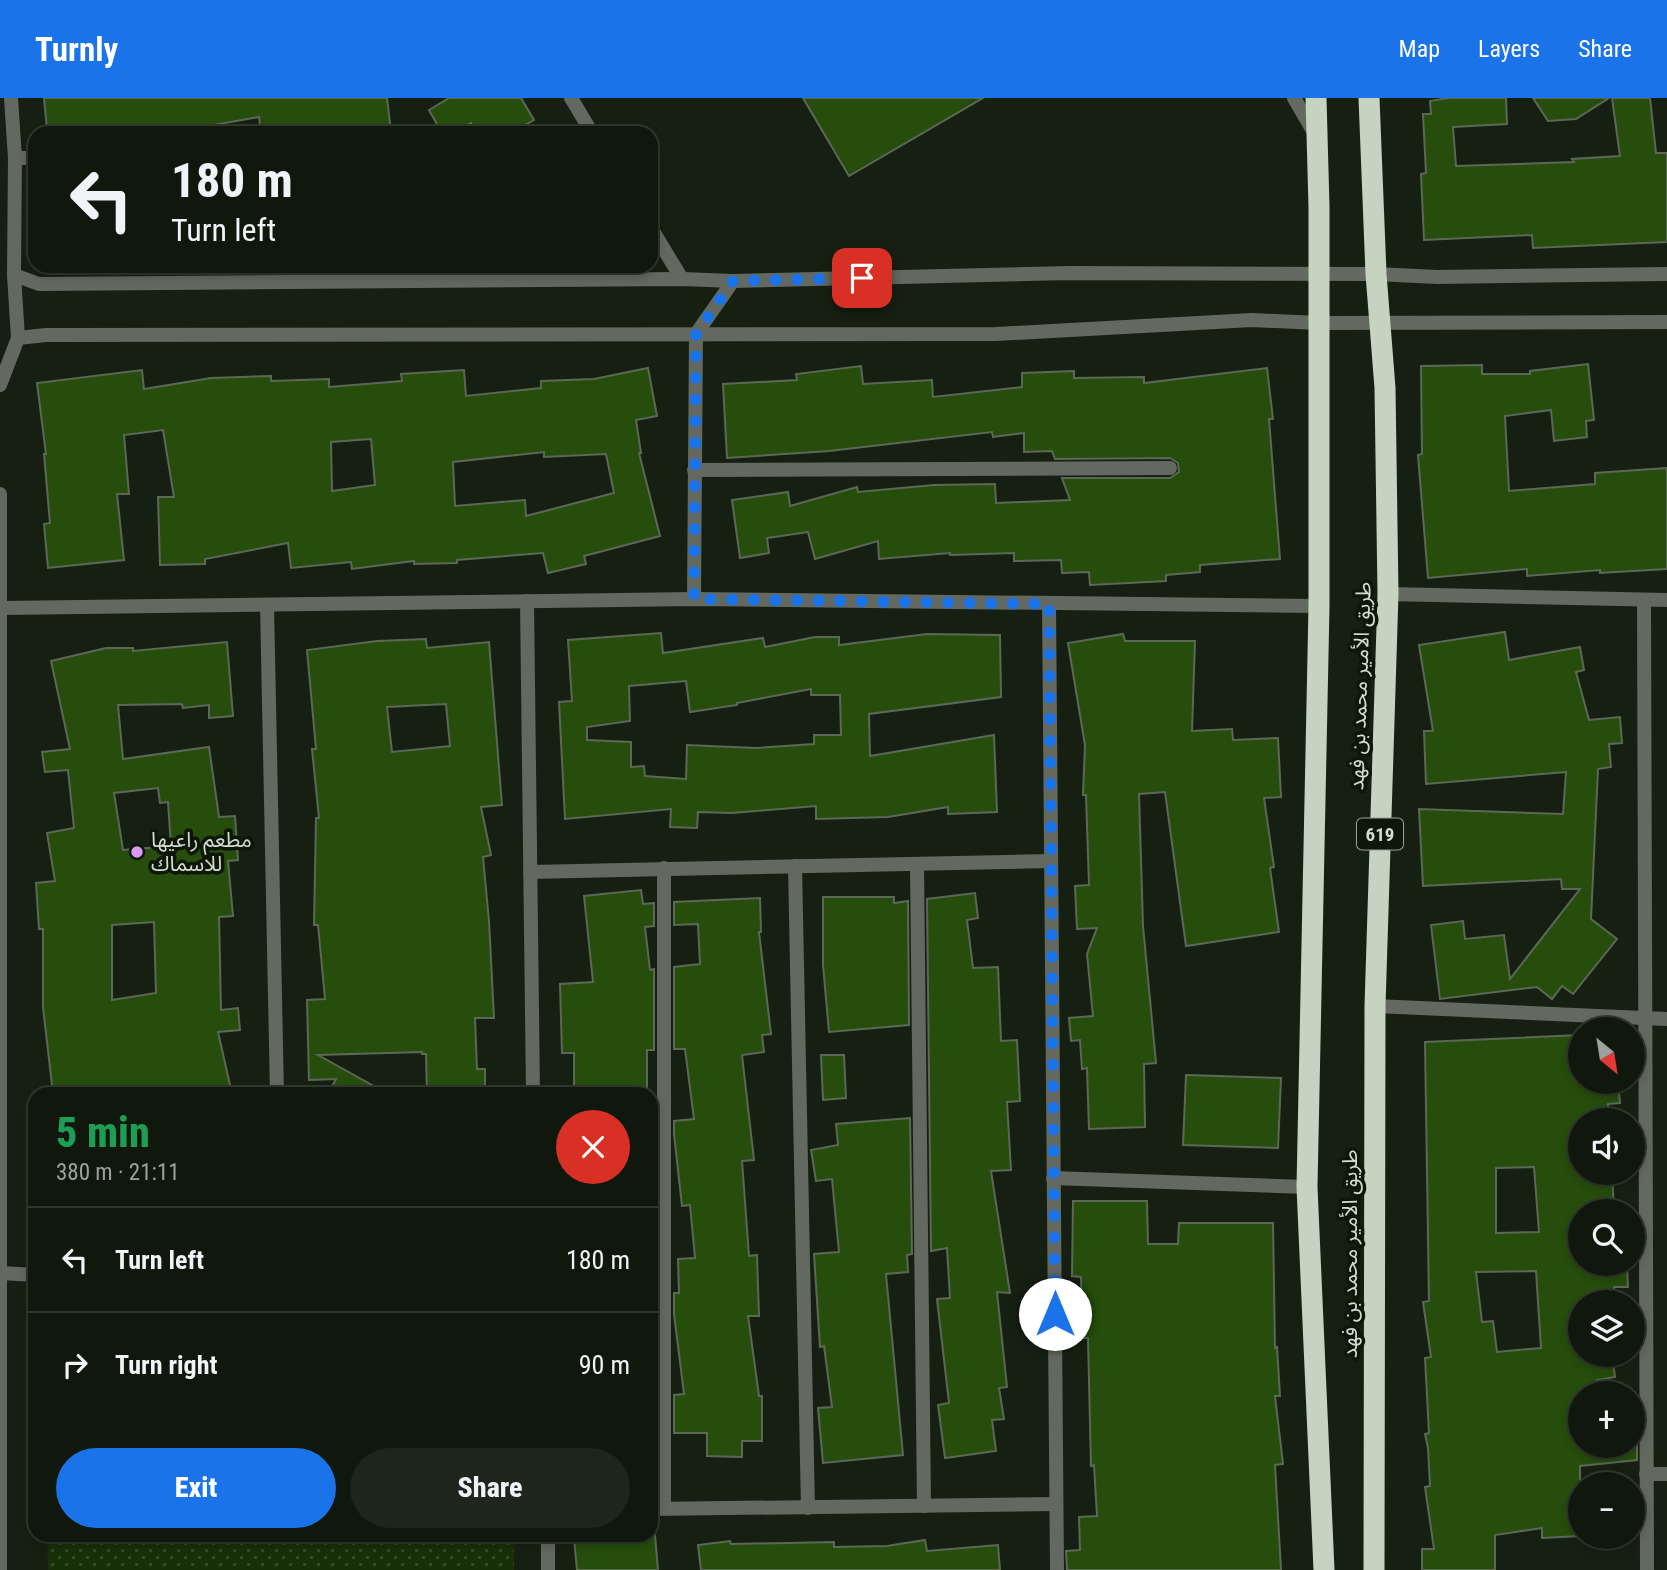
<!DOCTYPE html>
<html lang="en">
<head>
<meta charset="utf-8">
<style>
  body { margin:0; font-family:"Roboto Condensed","Noto Sans Arabic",sans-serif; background:#1e251c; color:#f1f3f6; height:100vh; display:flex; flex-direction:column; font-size:26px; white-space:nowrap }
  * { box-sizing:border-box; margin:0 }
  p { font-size:23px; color:#9ca09e }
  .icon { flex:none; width:38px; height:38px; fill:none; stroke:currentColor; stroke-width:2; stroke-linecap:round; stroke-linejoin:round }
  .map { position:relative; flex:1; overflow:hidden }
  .drawer { position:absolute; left:28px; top:989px; width:630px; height:455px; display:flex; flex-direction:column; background:#10180e; border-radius:21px; box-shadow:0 4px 10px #0003,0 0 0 2px #30372e }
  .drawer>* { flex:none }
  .banner { position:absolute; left:28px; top:28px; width:630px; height:147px; border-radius:21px; box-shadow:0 4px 10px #0003,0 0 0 2px #30372e; background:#10180e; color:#f1f3f6; overflow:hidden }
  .needle { width:46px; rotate:150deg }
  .tools { position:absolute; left:1568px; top:919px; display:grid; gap:14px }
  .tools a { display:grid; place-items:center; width:77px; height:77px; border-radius:50%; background:#10180e; box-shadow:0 4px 10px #0003,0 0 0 2px #30372e; font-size:35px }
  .pin { position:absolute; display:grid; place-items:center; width:60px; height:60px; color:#fff; margin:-30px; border-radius:14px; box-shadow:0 4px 10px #0006 }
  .me { position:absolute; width:77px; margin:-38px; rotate:0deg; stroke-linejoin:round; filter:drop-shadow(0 0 5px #0008) }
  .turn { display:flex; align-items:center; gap:24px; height:147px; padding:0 28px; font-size:32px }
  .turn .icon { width:91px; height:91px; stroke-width:2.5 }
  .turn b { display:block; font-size:49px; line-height:60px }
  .round { display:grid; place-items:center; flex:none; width:74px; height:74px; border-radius:37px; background:#1e251c }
  .headline { display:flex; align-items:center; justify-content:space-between; height:119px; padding:0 28px }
  h1 { font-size:42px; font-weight:800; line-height:52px; color:#1e9e55 }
  .button { display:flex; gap:14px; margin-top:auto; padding:14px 28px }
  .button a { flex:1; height:80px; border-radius:42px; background:#1a73e8; color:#fff; font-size:28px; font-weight:800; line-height:80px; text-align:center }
  .button a+a { background:#1e251c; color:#f1f3f6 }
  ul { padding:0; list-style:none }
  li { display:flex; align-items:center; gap:21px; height:105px; padding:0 28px; border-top:2px solid #30372e }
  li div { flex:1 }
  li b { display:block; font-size:26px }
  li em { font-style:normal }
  header { display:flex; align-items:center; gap:42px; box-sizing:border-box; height:98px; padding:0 35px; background:#1a73e8; color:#fff }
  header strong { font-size:33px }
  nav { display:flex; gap:38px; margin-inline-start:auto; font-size:24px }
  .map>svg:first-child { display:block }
</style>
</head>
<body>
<header>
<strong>Turnly</strong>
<nav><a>Map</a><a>Layers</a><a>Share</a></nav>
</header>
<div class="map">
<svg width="1667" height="1472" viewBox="0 0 1667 1472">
  <defs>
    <pattern id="green-dots" width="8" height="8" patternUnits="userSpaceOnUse" patternTransform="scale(1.75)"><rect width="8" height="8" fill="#183008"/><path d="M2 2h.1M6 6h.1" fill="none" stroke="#394d2b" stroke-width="1.8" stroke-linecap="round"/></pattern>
  </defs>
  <rect width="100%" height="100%" fill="#162012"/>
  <!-- green -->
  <polygon fill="url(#green-dots)" points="47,1437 514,1437 514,1472 48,1472"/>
  <!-- building -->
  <g fill="#264d0b" stroke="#5c6857" stroke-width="2" fill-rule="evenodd">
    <polygon points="44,0 387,0 391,34 261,35 259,19 208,28 74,35 73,27 47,31"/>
    <polygon points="449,0 521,0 534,22 511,35 477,35 471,25 455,35 442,35 429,12"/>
    <polygon points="803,0 983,0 849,78"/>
    <polygon points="1448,0 1506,0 1507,26 1453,29 1456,68 1574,64 1572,61 1620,58 1612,0 1650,0 1656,55 1667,55 1667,144 1533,150 1532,137 1424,142 1421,76 1426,75 1423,16 1431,16 1430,3"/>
    <polygon points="1533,0 1609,0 1576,21 1548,23"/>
    <polygon points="1588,266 1594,322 1586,323 1587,339 1554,343 1551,312 1505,318 1509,393 1595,386 1595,375 1667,370 1667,471 1600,475 1600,472 1527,478 1527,471 1428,480 1418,357 1422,356 1421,268 1482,267 1482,276 1530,276 1530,273"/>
    <polygon points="861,268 863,286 932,282 933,299 1022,289 1022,275 1074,273 1074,280 1144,279 1144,285 1267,270 1273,321 1269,321 1280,461 1200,467 1200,474 1166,477 1166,483 1090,487 1089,474 1062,475 1061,462 1014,463 1014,455 950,457 950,455 879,461 878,443 815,461 808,434 767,440 769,455 740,460 732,402 788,394 790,408 857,389 858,394 934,387 995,386 996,405 1070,402 1062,380 1170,380 1179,374 1178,365 1170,360 1055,361 1052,353 1024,354 1024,335 993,339 992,334 829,353 727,360 723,286 797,282 796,276"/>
    <path d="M648 270 657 318 636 322 641 355H639L660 438 584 458 586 466 548 475 543 455 457 462V465L414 466V463L352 471 351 464 291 470 288 445 205 461V466L160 467 158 399H174L163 332 124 337 129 396H117L124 462 48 470 44 426 50 425 44 356H46L37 285 142 272 144 291 211 280 271 278V283L329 281V289L402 283 401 276 464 272 466 298 541 290V283L594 281ZM371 341 375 387 332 393 331 344ZM544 354V359L606 356 614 395 526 418 525 402 455 408 453 364Z"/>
    <polygon points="1505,534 1509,562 1580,549 1584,572 1576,574 1589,622 1620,619 1622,645 1609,646 1611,669 1598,671 1591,821 1617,841 1573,896 1562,888 1552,901 1537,889 1440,901 1431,827 1463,823 1465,841 1504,837 1510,881 1580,791 1562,791 1561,781 1423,788 1419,711 1563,716 1566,674 1426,686 1424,633 1433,633 1419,547"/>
    <path d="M661 535 663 555 763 540 765 549 815 539H839V547L927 536 1000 537 1001 599 869 616 870 658 994 637 997 714 948 716V709L888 719 816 721V708L732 715 698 714 697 730 670 729 671 711 565 721 559 604 572 603 568 542ZM686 583 690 614 737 607V605L811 591V597H840L841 637H814V646L756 650 687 647 686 681 645 678 644 668 631 669V644L587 642V629L630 623 629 588Z"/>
    <polygon points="1123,536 1125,543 1195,543 1192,633 1232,631 1233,642 1278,640 1281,699 1264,700 1274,769 1270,770 1279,834 1186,848 1165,694 1139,696 1143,828 1156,965 1144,966 1145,1029 1089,1031 1087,970 1082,971 1080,942 1071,943 1069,920 1093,918 1087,856 1097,830 1077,831 1075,788 1089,787 1086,697 1083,697 1085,647 1068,545"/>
    <path d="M426 541 427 550 489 544 502 707 481 709 491 757 483 759 489 823 494 920H475L477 971H485V996H427L426 956H422V954L318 957 388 996H328L336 981 309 982 307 902 325 901 318 827H314L316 720H319L312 651H316L307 552 377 543ZM446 606 450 648 392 654 387 609Z"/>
    <path d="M227 544 233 618 209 620V607L183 610 182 606 118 607 123 661 209 649 219 719 235 718 238 762 228 763 233 818 219 819 221 912 238 910 240 932 218 934 232 996H53L43 909V831H39L36 785 55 783 47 735 74 730 68 672 45 674 42 654 70 651 51 563 106 550H133V553ZM158 690 160 705 168 704 171 748 123 752 114 695ZM154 824 156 895 112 902V827Z"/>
    <polygon points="641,792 643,806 654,805 654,828 645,829 650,872 654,871 654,952 647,952 647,996 574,996 574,955 562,955 560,886 593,884 584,798"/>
    <polygon points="975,795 978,820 967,822 973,870 998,869 1001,943 1017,942 1020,1003 1007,1004 1011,1072 991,1073 1010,1195 997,1194 1007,1289 999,1290 1004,1321 992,1322 996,1353 945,1360 938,1307 949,1305 937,1201 950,1200 947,1150 931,1153 927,801"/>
    <polygon points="823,799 894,799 894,805 908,803 909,927 829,934 823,867"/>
    <polygon points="760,800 761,834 759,834 771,936 762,937 764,954 742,957 754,1062 742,1063 749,1158 757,1157 759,1218 748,1218 759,1298 762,1298 762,1343 742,1343 742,1359 707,1358 707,1335 674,1335 674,1297 684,1296 674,1216 674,1195 679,1195 678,1161 695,1160 690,1107 682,1108 674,1036 674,1023 694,1021 685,951 674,951 674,869 700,866 698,826 674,827 674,804"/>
    <path d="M1580 937V984H1618L1620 1005 1608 1006 1609 1022H1580V1074H1612L1614 1113H1580V1166H1627L1628 1189H1614L1615 1204H1580V1256H1612L1615 1279 1597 1282 1599 1294 1580 1295V1348H1637V1362L1580 1368V1438L1542 1440V1430L1495 1437V1472H1422V1451H1434L1425 1389 1430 1388 1428 1350 1425 1336 1429 1335 1425 1260 1431 1259 1423 1204 1429 1203 1425 944ZM1534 1069 1539 1134 1496 1135V1070ZM1536 1173 1541 1250 1497 1254 1493 1223 1482 1224 1476 1174Z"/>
    <polygon points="821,957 844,957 846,1000 823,1002"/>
    <polygon points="1186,977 1281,980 1278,1050 1183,1047"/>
    <polygon points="910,1020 912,1156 907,1157 908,1174 886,1176 903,1357 823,1365 818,1310 832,1309 824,1248 820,1249 814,1156 839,1154 832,1081 816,1083 811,1052 838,1047 836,1026"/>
    <polygon points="1073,1103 1147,1103 1148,1146 1178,1146 1179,1125 1273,1125 1275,1250 1277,1249 1280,1298 1275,1298 1283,1366 1275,1367 1281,1472 1067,1472 1066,1453 1080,1452 1079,1419 1097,1418 1094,1367 1091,1368 1088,1240 1082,1240 1081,1179 1072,1178"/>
    <polygon points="604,1437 655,1437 658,1472 577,1472 574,1440"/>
    <polygon points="925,1442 927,1453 998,1447 1000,1472 701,1472 698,1447 730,1443 731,1446 834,1444 834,1449 887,1448"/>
  </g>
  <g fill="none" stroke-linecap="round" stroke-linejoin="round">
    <!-- service -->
    <g stroke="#636860" stroke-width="14">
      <polyline points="15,60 35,60"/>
      <polyline points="917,766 924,1408"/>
      <polyline points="664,1410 664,770"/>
    </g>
    <!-- minor -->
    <g stroke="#636860" stroke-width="14">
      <polyline points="571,0 592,35"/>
      <polyline points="1294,0 1316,38"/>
      <polyline points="651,130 682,181"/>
      <polyline points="694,372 1170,370"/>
      <polyline points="1388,496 1667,502"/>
      <polyline points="694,501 696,236 733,183"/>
      <polyline points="1644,502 1647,1472"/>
      <polyline points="527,503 533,996"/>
      <polyline points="1049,506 1057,1472"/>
      <polyline points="267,507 277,996"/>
      <polyline points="2,510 694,501 1319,508"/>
      <polyline points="795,768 808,1410"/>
      <polyline points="530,774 1051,763"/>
      <polyline points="1375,908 1667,921"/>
      <polyline points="1053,1080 1307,1089"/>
      <polyline points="1,1175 35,1177"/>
      <polyline points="1646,1376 1667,1376"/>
      <polyline points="651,1411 1056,1406"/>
      <polyline points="548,1472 548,1437"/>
    </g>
    <!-- tertiary -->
    <g stroke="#636860" stroke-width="14">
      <polyline points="14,177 39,186 682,181 733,183 1070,175 1376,176 1437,179 1667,176"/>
      <polyline points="18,240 46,237 996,236 1252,222 1318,225 1667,224"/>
      <polyline points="0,287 18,240 14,177 15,60 11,0"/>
      <polyline points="0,396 0,1472"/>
    </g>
    <!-- motorway -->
    <g stroke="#c6d3c0" stroke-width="21">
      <polyline points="1316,0 1319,109 1319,508 1307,1089 1324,1472"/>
      <polyline points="1369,0 1376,176 1385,290 1388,496 1375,908 1374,1472"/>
    </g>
  </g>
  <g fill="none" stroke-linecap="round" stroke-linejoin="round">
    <!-- route -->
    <polyline stroke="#1a73e8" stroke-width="12" stroke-dasharray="0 21.6" points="862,180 733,183 696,236 694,501 1049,506 1055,1216"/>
  </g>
  <!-- markers -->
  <circle fill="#db99f5" stroke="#0d1709" stroke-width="2.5" cx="137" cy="754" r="7"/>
  <g text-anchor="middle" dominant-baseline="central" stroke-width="7" stroke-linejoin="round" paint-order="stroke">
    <!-- shield labels -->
    <rect fill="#0d1709" stroke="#98a095" stroke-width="2" x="1357" y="720.5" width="46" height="31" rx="5"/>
    <g font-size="19" font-weight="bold" fill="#d4dbd1">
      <text x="1380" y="736">619</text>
    </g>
    <!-- street labels -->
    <g font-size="21" fill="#d4dbd1" stroke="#0d1709">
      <text transform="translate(1360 588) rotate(-88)">طريق الأمير محمد بن فهد</text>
      <text transform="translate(1350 1156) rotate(-90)">طريق الأمير محمد بن فهد</text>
    </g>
    <!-- poi labels -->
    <g font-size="21" fill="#d4dbd1" stroke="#0d1709" text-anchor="start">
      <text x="151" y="742">مطعم راعيها<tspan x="151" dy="24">للاسماك</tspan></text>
    </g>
  </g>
</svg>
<div class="tools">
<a><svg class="needle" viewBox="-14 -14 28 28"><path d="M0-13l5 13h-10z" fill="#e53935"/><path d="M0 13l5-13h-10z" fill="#9ca09e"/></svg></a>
<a><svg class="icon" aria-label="sound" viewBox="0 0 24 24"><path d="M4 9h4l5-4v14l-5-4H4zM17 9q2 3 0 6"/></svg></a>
<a><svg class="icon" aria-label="search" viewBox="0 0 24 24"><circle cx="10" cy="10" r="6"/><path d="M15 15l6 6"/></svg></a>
<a><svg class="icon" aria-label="layers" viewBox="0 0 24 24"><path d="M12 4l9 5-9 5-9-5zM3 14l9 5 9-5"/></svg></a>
<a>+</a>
<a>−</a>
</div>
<div class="pin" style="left:862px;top:180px;background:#d93025"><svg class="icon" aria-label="arrive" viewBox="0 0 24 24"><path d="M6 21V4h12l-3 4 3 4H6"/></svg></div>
<svg class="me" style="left:1055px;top:1216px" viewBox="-20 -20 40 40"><circle r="19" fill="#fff"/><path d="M0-13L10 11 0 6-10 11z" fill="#1a73e8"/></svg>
<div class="banner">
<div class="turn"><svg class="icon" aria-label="left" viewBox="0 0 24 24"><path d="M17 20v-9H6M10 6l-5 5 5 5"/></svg><div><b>180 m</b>Turn left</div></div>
</div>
<section class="drawer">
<div class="headline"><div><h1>5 min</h1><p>380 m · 21:11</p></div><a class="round" style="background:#d93025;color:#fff"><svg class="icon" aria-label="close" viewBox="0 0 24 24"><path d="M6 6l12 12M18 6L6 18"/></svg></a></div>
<ul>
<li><svg class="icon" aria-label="left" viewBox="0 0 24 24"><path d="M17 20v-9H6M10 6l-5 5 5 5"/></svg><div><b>Turn left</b></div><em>180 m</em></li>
<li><svg class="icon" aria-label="right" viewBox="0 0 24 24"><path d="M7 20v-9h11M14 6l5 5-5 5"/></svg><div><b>Turn right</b></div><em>90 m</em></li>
</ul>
<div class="button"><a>Exit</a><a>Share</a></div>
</section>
</div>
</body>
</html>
